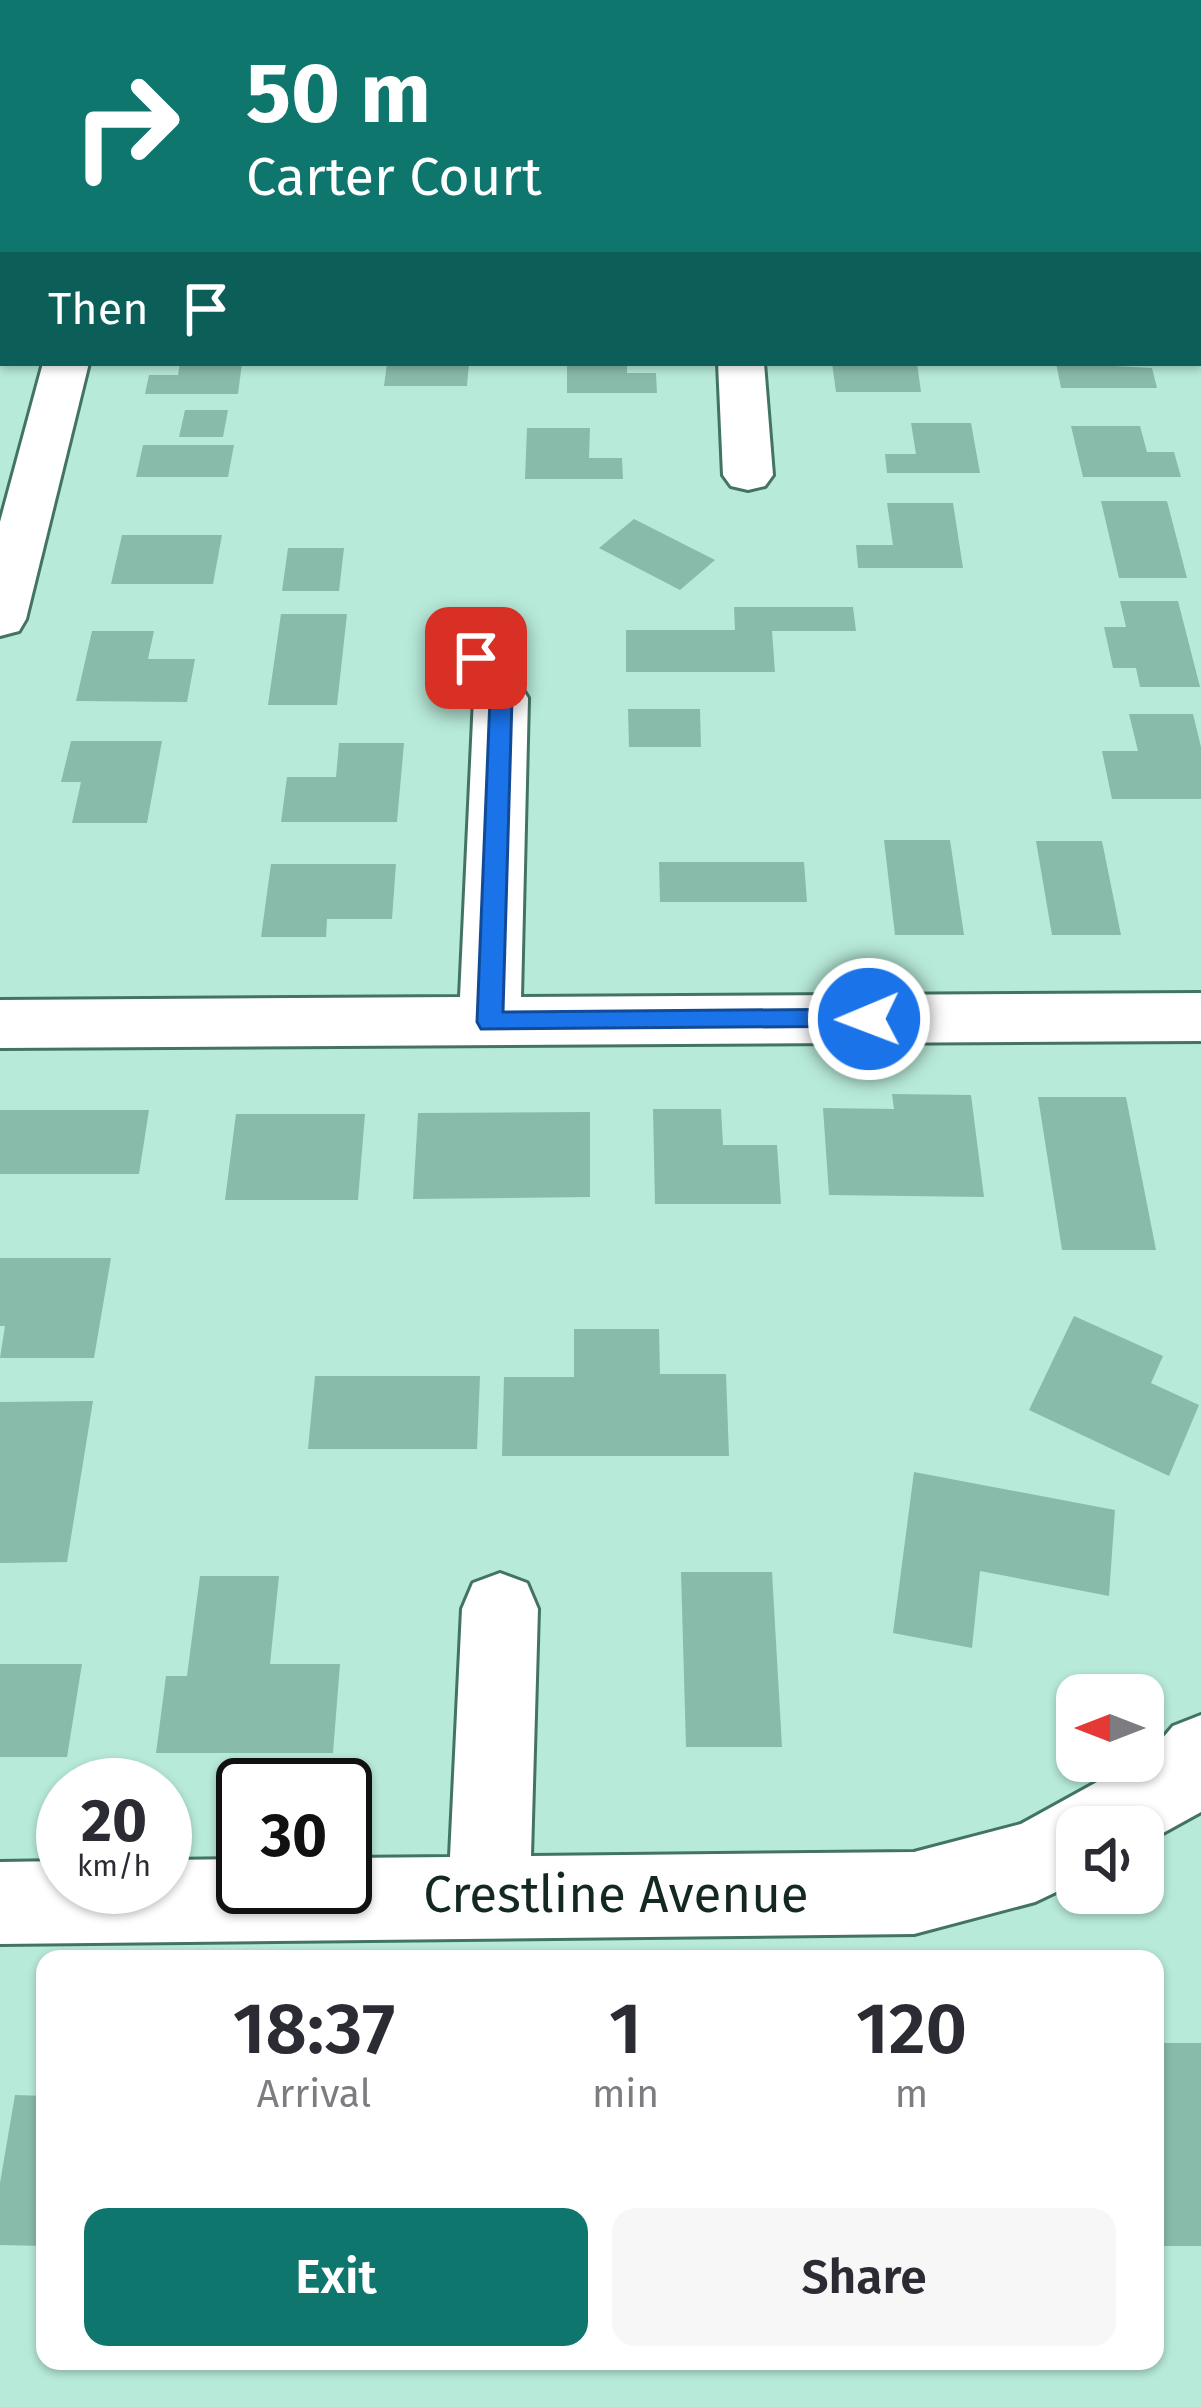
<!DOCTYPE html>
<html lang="en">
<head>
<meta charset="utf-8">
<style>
  body { margin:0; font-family:"Fira Sans",sans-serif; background:#f7f7f7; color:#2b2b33; height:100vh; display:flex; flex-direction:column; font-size:45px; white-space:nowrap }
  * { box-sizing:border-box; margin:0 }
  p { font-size:39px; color:#7c7c81 }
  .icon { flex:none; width:66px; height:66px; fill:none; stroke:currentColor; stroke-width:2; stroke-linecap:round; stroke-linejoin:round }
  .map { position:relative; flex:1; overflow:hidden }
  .side { position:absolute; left:36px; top:1950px; width:1128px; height:420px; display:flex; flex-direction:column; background:#fff; border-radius:24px; box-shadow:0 3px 9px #0004 }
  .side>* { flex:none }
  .hud { position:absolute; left:0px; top:0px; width:1203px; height:366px; box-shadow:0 3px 9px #0004; background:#0f766e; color:#fff; overflow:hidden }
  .needle { width:78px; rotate:270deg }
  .buttons { position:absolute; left:1056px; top:1674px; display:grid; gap:24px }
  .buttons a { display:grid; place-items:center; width:108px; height:108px; border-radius:24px; background:#fff; box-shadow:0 3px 9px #0004; font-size:60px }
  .speed { position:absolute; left:36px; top:1758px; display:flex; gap:24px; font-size:60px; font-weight:700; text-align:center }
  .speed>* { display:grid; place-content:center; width:156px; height:156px; border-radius:50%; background:#fff; box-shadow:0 3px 9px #0004; line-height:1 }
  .speed small { font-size:30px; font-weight:400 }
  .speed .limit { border:6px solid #111; border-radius:18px; background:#fff; color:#111 }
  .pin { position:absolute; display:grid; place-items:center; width:102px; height:102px; color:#fff; margin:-51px; border-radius:24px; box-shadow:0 6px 18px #0006 }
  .me { position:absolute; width:132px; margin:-66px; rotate:269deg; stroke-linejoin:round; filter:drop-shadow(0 0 9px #0008) }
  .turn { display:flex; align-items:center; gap:42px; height:252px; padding:0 48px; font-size:54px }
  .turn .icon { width:156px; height:156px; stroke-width:2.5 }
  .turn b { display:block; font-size:84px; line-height:102px }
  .then { display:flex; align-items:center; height:114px; padding:0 48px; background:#0003; gap:24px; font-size:45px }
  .eta { display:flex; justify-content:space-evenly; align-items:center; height:204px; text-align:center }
  .eta b { font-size:72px; font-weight:600; line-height:84px }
  .action { display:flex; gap:24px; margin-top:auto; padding:24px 48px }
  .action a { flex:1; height:138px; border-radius:24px; background:#0f766e; color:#fff; font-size:48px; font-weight:600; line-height:138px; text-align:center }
  .action a+a { background:#f7f7f7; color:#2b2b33 }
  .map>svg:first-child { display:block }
</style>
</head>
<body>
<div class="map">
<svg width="1201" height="2407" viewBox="0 0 1201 2407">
  <rect width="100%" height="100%" fill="#b7ead9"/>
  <!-- building -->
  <g fill="#89bbaa">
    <polygon points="180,363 242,363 238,394 145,394 149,375 178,375"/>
    <polygon points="387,363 469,363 467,386 384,386"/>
    <polygon points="567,363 627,363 627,373 656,373 657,393 567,393"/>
    <polygon points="832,363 917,363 921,392 836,392"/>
    <polygon points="1056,363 1152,368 1157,388 1061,388"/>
    <polygon points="185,410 228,410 223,437 179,437"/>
    <polygon points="911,423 971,423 980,473 887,473 885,454 916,454"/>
    <polygon points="1071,426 1140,426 1147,452 1174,452 1181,477 1083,477"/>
    <polygon points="527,428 590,428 589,458 622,458 623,479 525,479"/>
    <polygon points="143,445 234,445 228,477 136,477"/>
    <polygon points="1101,501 1167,501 1187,578 1119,578"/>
    <polygon points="887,503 953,503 963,568 858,568 856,545 893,545"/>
    <polygon points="634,519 715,560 680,590 599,548"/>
    <polygon points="122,535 222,535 213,584 111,584"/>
    <polygon points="288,548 344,548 339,591 282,591"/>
    <polygon points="1120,601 1178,601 1200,687 1140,687 1136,668 1113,668 1104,627 1126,627"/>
    <polygon points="734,607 853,607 856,631 772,631 775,672 626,672 626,630 735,630"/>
    <polygon points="281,614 347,614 337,705 268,705"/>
    <polygon points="92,631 154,631 148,659 195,659 187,702 76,701"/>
    <polygon points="628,709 700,709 701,747 629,747"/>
    <polygon points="1129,714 1193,714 1201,747 1201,799 1112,799 1102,751 1138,751"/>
    <polygon points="71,741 162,741 147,823 72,823 81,782 61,782"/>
    <polygon points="339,743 404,743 397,822 281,822 287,777 336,777"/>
    <polygon points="884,840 950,840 964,935 895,935"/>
    <polygon points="1036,841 1102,841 1121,935 1052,935"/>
    <polygon points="659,862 804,862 807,902 660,902"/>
    <polygon points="271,864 396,864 392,919 327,919 326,937 261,937"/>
    <polygon points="892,1094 971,1095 984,1197 829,1195 823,1108 894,1109"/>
    <polygon points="1038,1097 1126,1097 1156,1250 1062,1250"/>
    <polygon points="653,1109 721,1109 723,1145 777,1145 781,1204 655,1204"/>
    <polygon points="0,1110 149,1110 139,1174 0,1174"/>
    <polygon points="590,1112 590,1197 413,1199 418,1113"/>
    <polygon points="236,1114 365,1114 358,1200 225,1200"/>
    <polygon points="0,1258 111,1258 94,1358 0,1358 5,1326 0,1326"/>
    <polygon points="1074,1316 1163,1356 1151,1383 1199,1405 1169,1476 1029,1410"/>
    <polygon points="574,1329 659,1329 660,1374 726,1374 729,1456 502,1456 504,1377 574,1377"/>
    <polygon points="315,1376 480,1376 477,1449 308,1449"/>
    <polygon points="93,1401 67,1562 0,1563 0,1402"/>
    <polygon points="914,1472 1115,1510 1109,1596 980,1571 972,1648 893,1633"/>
    <polygon points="681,1572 772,1572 782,1747 686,1747"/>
    <polygon points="200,1576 279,1576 270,1664 340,1664 333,1753 156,1753 166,1676 187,1676"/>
    <polygon points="0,1664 82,1664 67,1757 0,1757"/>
    <rect x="1155" y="2043" width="46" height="203"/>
    <polygon points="15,2095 45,2096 45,2246 0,2245 0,2183"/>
  </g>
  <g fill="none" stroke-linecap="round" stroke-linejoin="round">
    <!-- minor casing -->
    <g stroke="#437364" stroke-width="6">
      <g id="minor">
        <polygon points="1096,0 1134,0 1135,3 1097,3"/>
        <rect x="0" y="153" width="3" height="26"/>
        <rect x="1200" y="250" width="1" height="29"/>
        <polygon points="43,363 89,363 26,619 19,631 0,636 0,522"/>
        <polygon points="718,363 764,363 773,475 765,486 748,490 731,486 723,475"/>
        <polygon points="476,640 495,645 528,698 521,997 1201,993 1201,1041 0,1048 0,1000 460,997 474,698 449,658 457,645"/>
        <polygon points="500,1573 527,1583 538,1609 531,1856 914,1852 1021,1824 1135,1761 1143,1761 1173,1726 1201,1715 1201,1812 1143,1844 1143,1827 1077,1827 1077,1882 1035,1902 914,1934 0,1944 0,1862 63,1861 63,1887 165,1887 165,1860 243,1859 243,1887 345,1887 345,1858 450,1857 462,1609 473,1583"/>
      </g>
    </g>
    <!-- minor -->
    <use href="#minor" fill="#fff" fill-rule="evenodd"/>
  </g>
  <!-- route -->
  <polygon fill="#1a73e8" stroke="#114b97" stroke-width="3" points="476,650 484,653 512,698 503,1012 869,1009 882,1019 878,1026 481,1029 477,1022 490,698 465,658"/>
  <g text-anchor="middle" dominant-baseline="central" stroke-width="9" stroke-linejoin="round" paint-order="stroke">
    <!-- near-street labels -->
    <g font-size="51" fill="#142822" stroke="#fefefe">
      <text x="616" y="1895">Crestline Avenue</text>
    </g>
  </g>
</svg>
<div class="buttons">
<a><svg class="needle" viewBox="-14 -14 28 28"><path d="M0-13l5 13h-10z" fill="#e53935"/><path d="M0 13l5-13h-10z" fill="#7c7c81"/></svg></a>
<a><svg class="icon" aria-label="sound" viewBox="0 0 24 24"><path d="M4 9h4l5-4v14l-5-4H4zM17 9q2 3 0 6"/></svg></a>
</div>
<div class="speed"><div>20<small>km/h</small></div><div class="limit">30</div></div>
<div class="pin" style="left:476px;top:658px;background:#d93025"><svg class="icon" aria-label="arrive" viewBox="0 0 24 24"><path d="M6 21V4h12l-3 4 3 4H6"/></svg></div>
<svg class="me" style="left:869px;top:1019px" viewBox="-20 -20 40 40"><circle r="17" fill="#1a73e8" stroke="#fff" stroke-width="3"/><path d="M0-11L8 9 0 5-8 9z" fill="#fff"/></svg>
<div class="hud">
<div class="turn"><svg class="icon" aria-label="right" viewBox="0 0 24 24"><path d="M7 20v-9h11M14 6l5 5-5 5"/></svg><div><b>50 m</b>Carter Court</div></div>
<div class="then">Then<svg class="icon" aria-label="arrive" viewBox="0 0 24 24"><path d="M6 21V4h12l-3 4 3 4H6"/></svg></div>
</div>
<section class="side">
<div class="eta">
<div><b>18:37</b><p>Arrival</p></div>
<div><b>1</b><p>min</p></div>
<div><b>120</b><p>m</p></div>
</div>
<div class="action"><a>Exit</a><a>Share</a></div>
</section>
</div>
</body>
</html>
